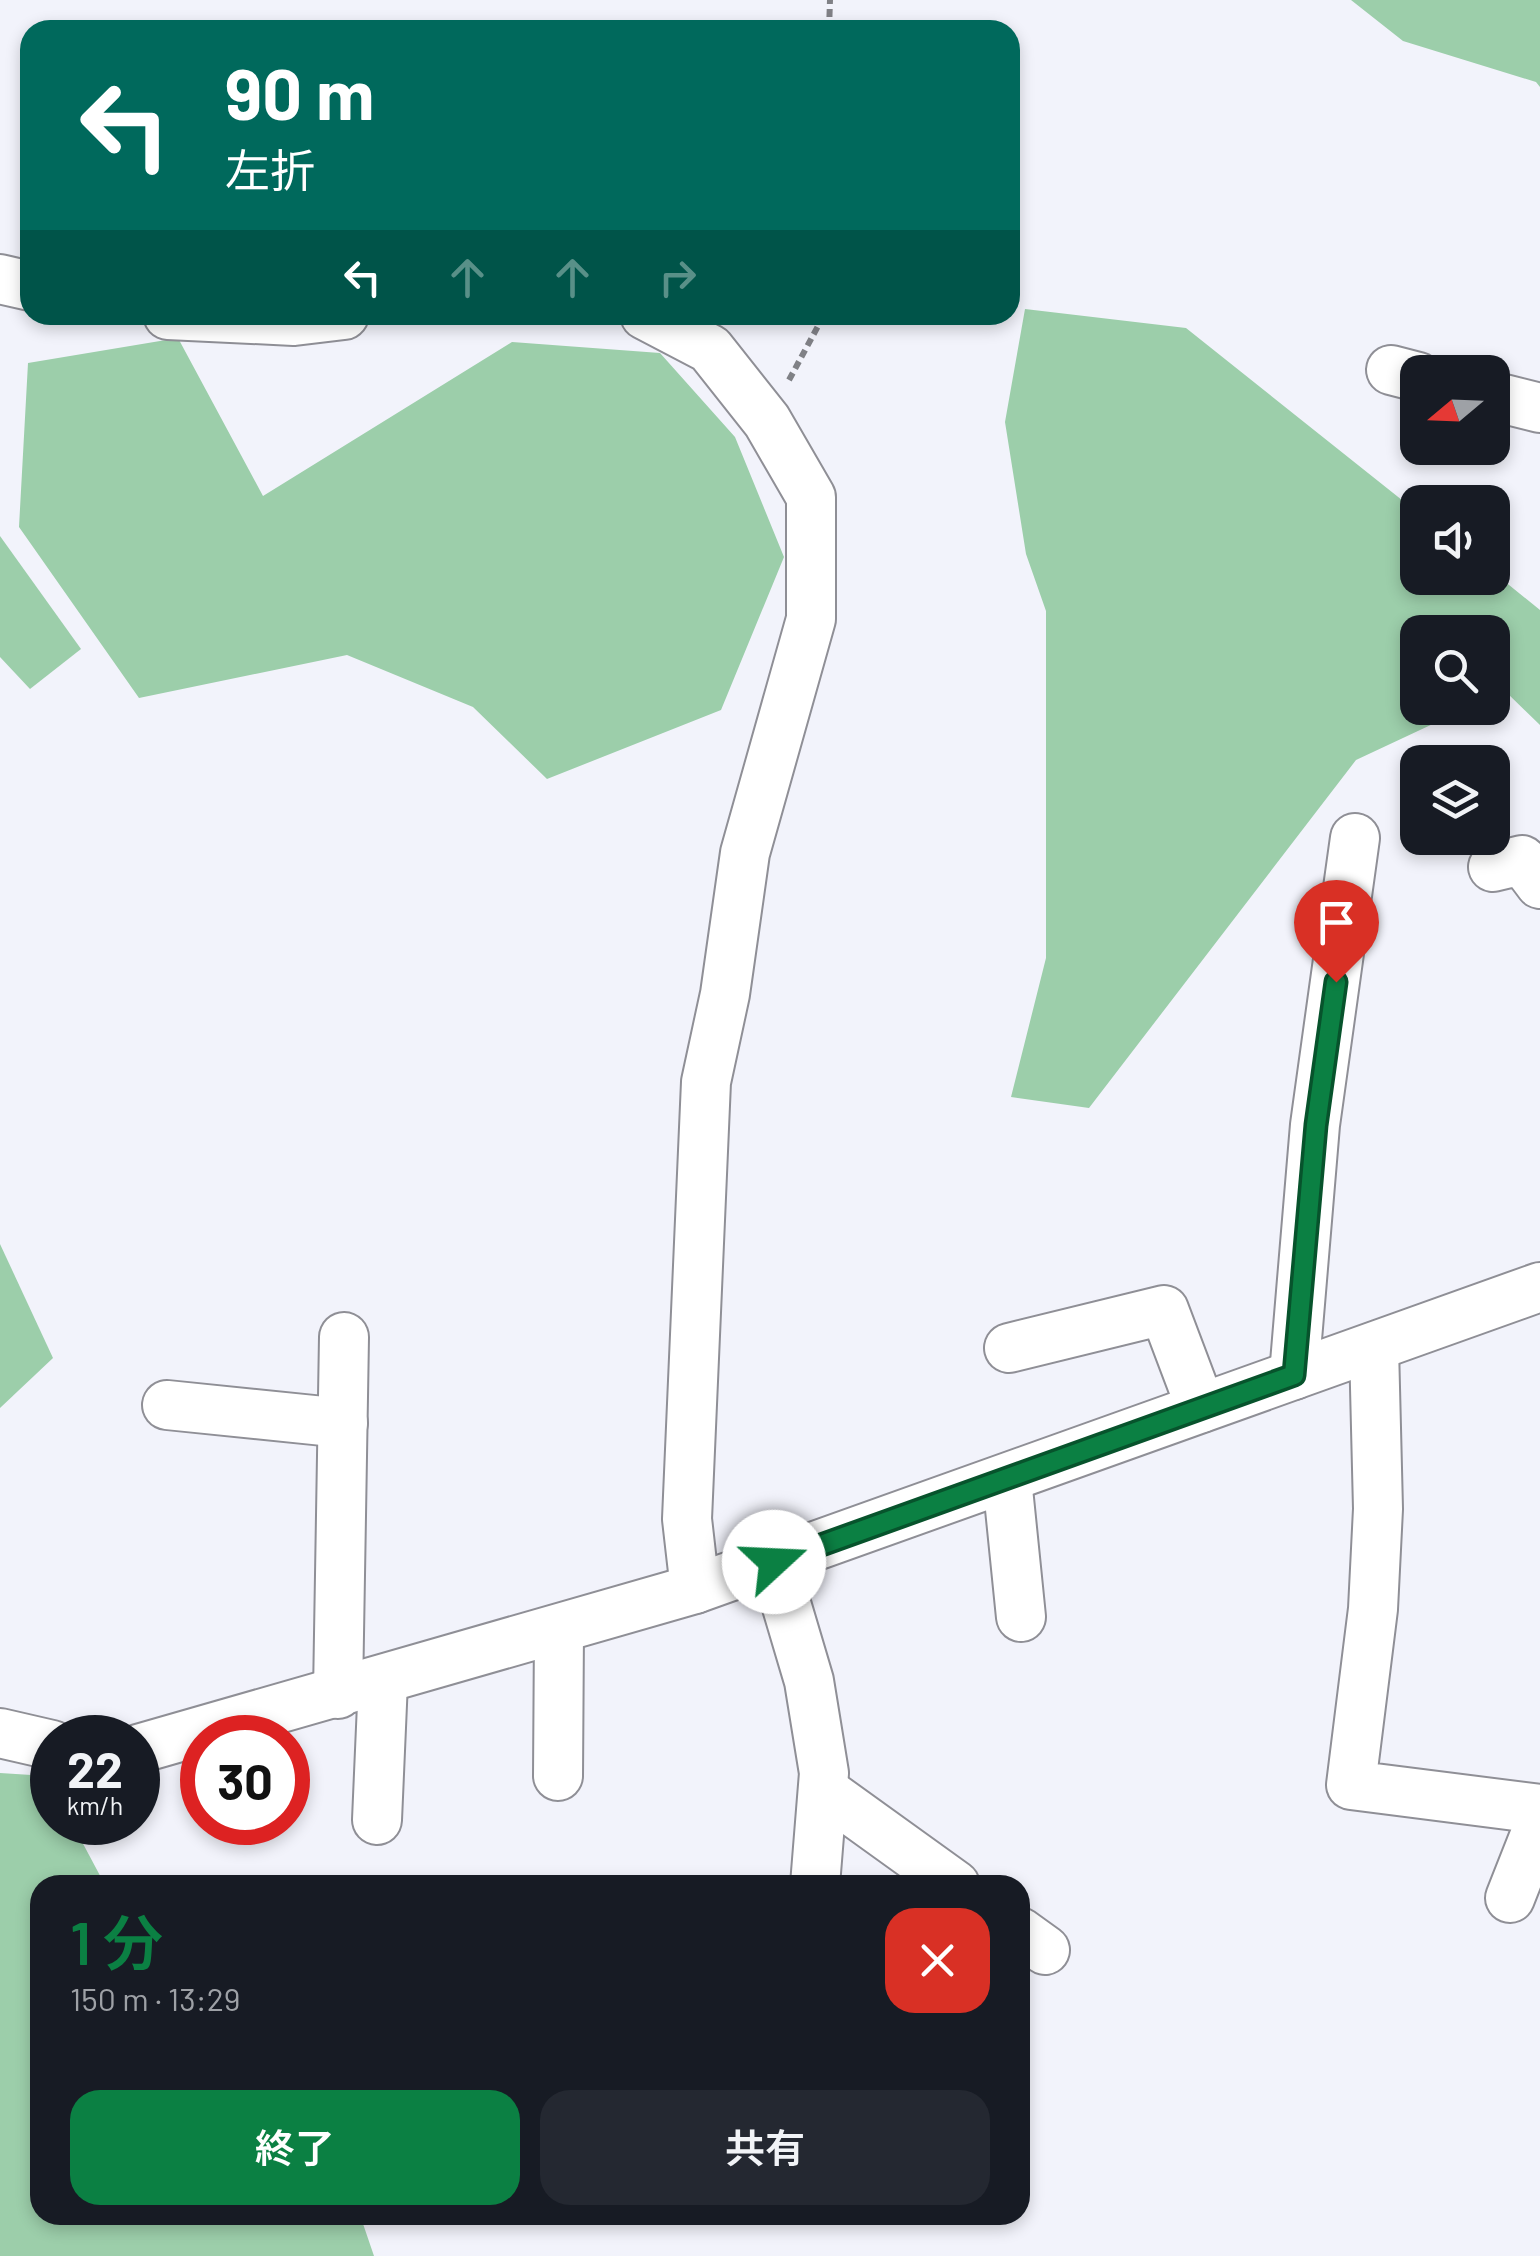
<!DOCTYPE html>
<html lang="ja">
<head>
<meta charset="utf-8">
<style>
  body { margin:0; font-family:Barlow,"Noto Sans JP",sans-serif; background:#242831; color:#f1f3f6; height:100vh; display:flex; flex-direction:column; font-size:38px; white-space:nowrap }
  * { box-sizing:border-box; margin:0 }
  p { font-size:32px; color:#9ea1a6 }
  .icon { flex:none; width:55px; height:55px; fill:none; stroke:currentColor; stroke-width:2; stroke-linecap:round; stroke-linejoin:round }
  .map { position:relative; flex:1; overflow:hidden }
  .details { position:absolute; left:30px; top:1875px; width:1000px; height:350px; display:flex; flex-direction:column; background:#171b24; border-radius:30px; box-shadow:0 5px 15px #0003 }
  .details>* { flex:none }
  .hud { position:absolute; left:20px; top:20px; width:1000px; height:305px; border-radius:30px; box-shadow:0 5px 15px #0003; background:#00695c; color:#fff; overflow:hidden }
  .needle { width:65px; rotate:251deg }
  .controls { position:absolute; left:1400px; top:355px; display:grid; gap:20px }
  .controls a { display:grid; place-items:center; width:110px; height:110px; border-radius:20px; background:#171b24; box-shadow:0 5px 15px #0003; font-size:50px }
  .speed { position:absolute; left:30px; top:1715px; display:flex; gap:20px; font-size:50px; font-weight:700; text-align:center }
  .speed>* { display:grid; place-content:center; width:130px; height:130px; border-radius:50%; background:#171b24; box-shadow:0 5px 15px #0003; line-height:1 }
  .speed small { font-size:25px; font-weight:400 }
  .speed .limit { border:15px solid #d22; background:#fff; color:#111 }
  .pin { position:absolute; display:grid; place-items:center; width:85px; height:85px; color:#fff; margin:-102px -42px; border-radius:50% 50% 50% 0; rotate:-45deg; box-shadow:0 0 10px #0007 }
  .pin .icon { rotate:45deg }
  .me { position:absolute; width:110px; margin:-55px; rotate:70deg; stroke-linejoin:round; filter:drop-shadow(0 0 8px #0008) }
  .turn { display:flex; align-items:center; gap:35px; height:210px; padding:0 40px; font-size:45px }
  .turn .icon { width:130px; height:130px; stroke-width:2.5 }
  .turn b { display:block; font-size:70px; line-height:85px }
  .lanes { display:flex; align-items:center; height:95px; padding:0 40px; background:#0003; justify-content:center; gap:50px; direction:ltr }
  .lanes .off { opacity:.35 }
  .round { display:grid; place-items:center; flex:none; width:105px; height:105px; border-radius:30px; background:#242831 }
  .overview { display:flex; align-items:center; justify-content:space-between; height:170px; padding:0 40px }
  h1 { font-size:60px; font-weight:600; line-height:75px; color:#0b8043 }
  .primary-button { display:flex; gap:20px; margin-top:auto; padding:20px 40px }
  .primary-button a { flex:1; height:115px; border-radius:30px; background:#0b8043; color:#fff; font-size:40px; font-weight:600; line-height:115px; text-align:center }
  .primary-button a+a { background:#242831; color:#f1f3f6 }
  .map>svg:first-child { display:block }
</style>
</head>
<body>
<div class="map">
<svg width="1540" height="2256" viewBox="0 0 1540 2256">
  <rect width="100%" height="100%" fill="#f2f3fb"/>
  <!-- green -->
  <g fill="#9cceaa">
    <polygon points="1351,0 1540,0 1540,87 1536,82 1403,41"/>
    <polygon points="1025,309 1186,328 1417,512 1418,578 1492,578 1493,572 1540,610 1540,725 1504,690 1493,695 1492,632 1418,632 1418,708 1467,708 1356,760 1089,1108 1011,1097 1046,958 1046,611 1026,554 1005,422"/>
    <polygon points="178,338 263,496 512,342 660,353 735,437 784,557 721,710 547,779 473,707 347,655 139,698 19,527 28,363"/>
    <polygon points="0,536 81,649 30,689 0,657"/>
    <polygon points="0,1244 53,1358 0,1408"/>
    <polygon points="0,1773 47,1776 52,1787 52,1822 72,1823 105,1885 40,1885 40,2215 360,2215 374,2256 0,2256"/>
  </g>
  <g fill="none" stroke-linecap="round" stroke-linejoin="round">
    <!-- minor casing -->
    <g stroke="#8f8f96" stroke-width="52">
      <g id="minor">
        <polyline points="0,279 30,286"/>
        <polyline points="168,315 294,321 344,315"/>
        <polyline points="645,315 710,349 767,421 811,497 811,619 745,853 725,994 706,1082 687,1519 695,1589"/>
        <polyline points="1391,370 1418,377"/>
        <polyline points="1492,396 1540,408"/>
        <polyline points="1493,867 1522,860 1540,884"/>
        <polyline points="1374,1347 1378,1509 1373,1609 1351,1785 1540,1809"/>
        <polyline points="1009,1348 1164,1310 1201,1408"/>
        <polyline points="1294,1375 1315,1125 1355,838"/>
        <polyline points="167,1405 343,1423"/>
        <polyline points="1007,1479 1021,1617"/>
        <polyline points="774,1563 809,1681 824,1773 815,1885"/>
        <polyline points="338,1694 344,1337"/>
        <polyline points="0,1733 52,1745"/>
        <polyline points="138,1749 695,1589 1540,1287"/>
        <polyline points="558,1776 559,1630"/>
        <polyline points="823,1790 955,1885"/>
        <polyline points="377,1820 383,1681"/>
        <polyline points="1510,1898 1540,1822"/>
        <polyline points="1020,1932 1045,1950"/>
      </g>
    </g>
    <!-- path -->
    <g stroke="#808186" stroke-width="6" stroke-dasharray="8 5" stroke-linecap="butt">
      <polyline points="829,30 830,0"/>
      <polyline points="789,380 824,315"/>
    </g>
    <!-- minor -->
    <use href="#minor" stroke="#fff" stroke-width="48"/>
  </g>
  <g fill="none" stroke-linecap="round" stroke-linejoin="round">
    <!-- route casing -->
    <g stroke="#07532c" stroke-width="25">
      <polyline id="route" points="774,1562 1294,1375 1316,1125 1336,982"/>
    </g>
    <!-- route -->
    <use href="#route" stroke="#0b8043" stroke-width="18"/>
  </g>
</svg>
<div class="controls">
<a><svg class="needle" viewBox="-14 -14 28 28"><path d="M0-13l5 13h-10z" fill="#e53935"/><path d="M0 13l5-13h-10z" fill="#9ea1a6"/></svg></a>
<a><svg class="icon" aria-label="sound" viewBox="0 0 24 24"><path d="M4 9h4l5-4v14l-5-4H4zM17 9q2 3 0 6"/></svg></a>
<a><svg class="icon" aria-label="search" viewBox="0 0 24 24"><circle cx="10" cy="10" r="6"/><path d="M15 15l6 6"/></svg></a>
<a><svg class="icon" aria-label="layers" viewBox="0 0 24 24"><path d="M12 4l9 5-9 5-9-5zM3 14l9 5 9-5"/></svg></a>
</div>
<div class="speed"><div>22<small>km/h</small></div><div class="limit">30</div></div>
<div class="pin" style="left:1336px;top:982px;background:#d93025"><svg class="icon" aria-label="arrive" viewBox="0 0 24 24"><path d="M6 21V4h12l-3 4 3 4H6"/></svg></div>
<svg class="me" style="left:774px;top:1562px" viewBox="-20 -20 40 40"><circle r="19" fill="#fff"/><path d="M0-13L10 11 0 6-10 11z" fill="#0b8043"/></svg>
<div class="hud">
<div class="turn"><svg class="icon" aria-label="left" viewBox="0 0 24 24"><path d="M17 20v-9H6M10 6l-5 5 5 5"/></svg><div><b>90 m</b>左折</div></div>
<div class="lanes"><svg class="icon" aria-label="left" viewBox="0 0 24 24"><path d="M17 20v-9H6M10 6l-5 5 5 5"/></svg><svg class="icon off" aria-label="ahead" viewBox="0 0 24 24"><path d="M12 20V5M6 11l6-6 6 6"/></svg><svg class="icon off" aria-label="ahead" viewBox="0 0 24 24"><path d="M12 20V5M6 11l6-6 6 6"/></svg><svg class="icon off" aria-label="right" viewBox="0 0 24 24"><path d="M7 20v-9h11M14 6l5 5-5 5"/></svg></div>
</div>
<section class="details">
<div class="overview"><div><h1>1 分</h1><p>150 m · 13:29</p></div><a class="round" style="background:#d93025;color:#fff"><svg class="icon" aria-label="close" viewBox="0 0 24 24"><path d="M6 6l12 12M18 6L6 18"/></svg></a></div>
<div class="primary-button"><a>終了</a><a>共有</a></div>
</section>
</div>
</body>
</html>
